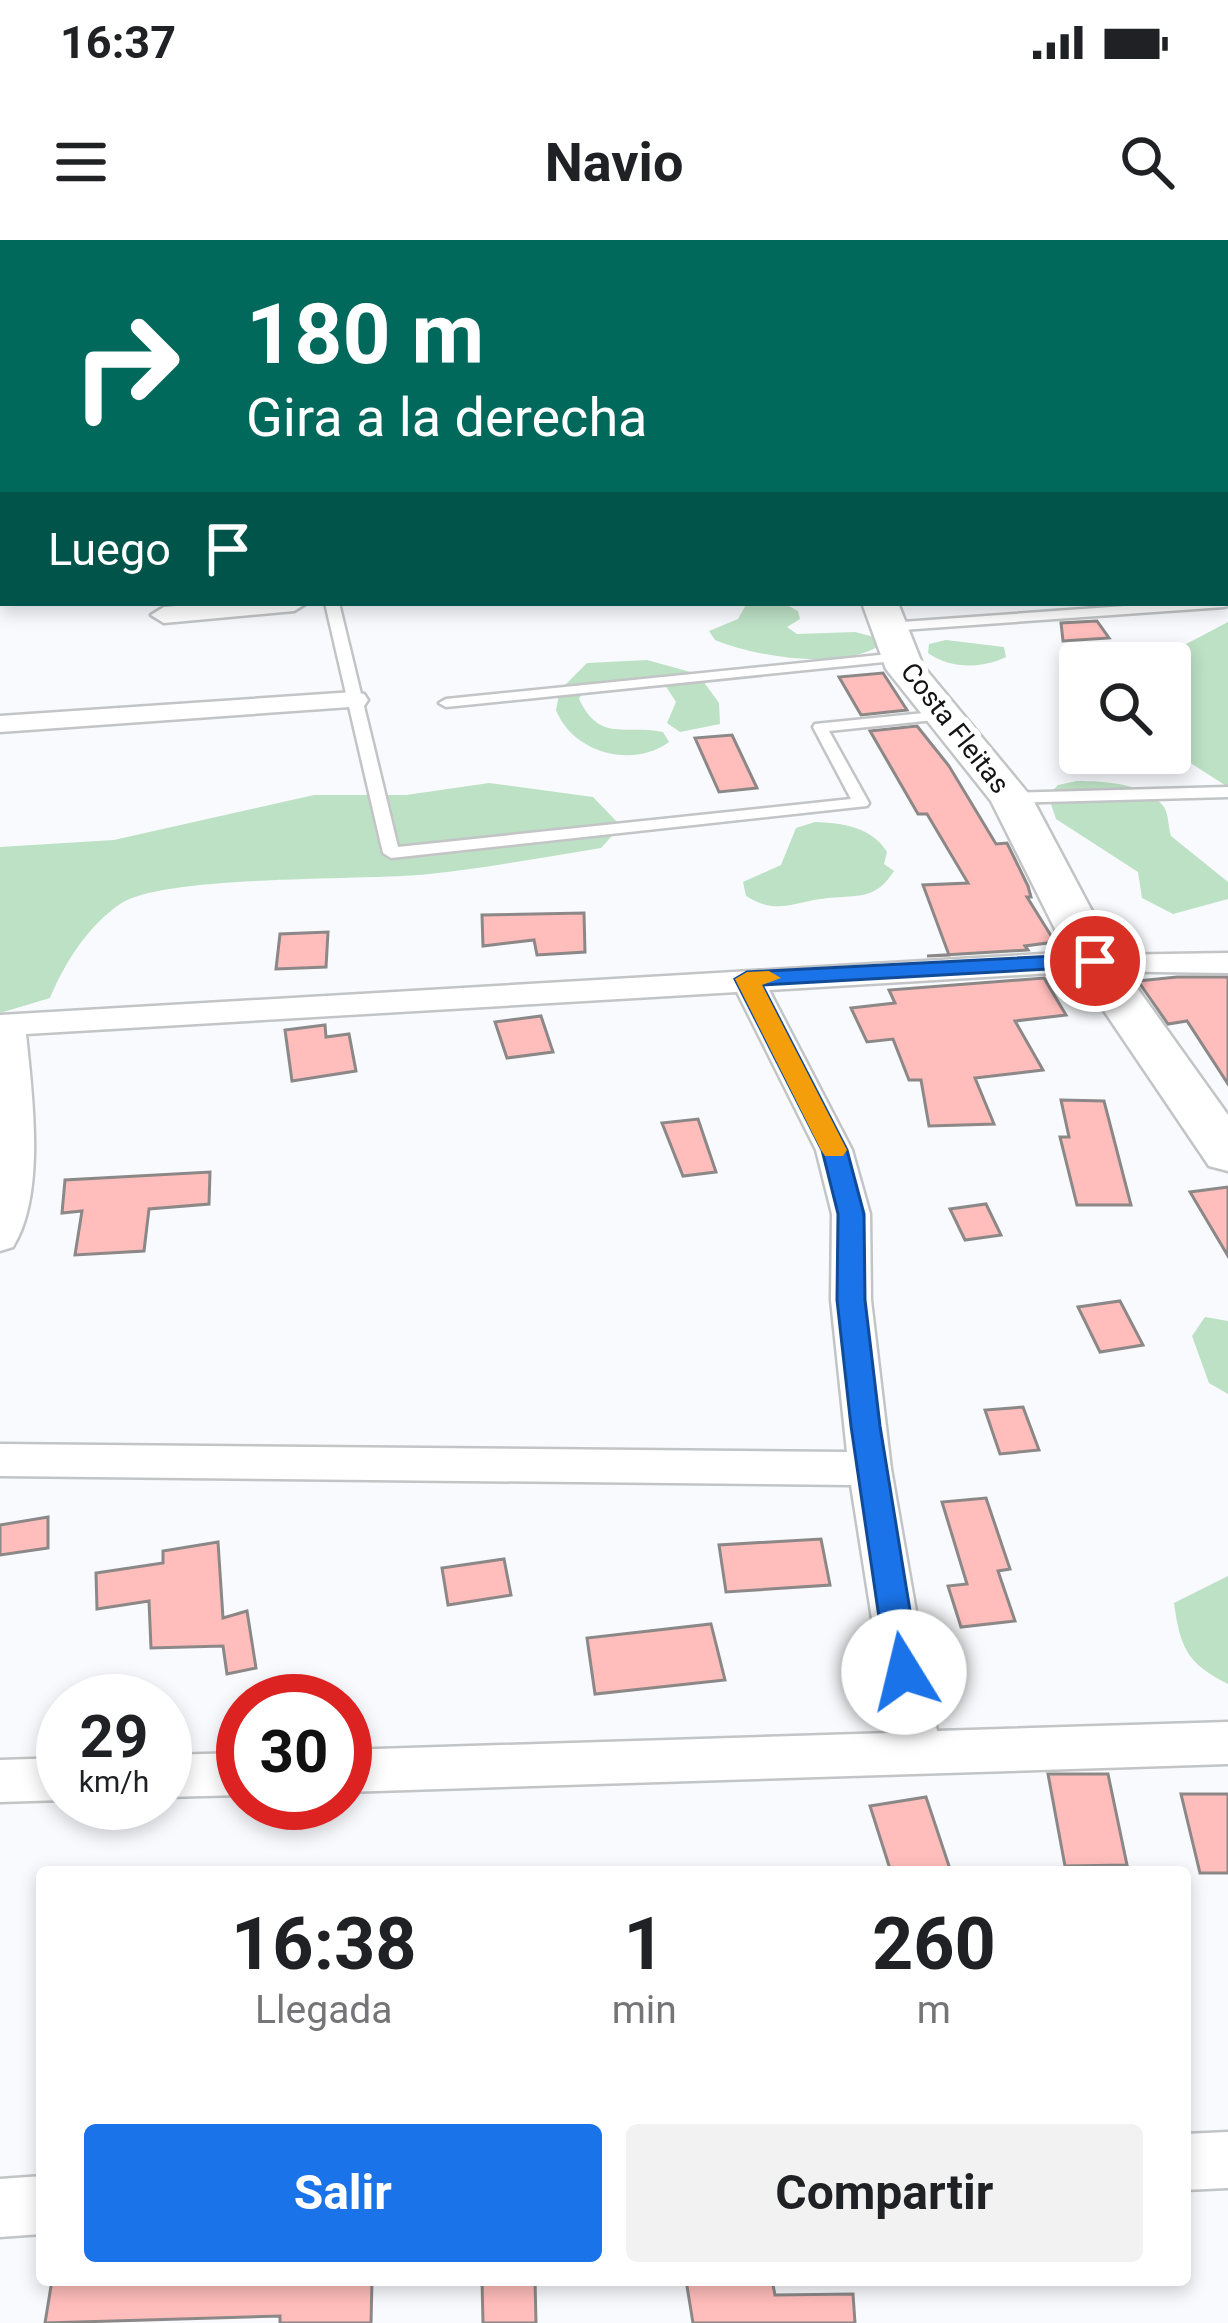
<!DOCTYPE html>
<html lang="es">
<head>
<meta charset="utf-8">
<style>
  body { margin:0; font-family:Roboto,sans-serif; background:#f2f2f2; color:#202124; height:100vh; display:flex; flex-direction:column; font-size:45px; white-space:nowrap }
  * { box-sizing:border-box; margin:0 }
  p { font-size:39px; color:#757577 }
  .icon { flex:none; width:66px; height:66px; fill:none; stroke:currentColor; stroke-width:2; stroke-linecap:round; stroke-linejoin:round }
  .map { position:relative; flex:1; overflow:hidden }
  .panel { position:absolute; left:36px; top:1626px; width:1155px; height:420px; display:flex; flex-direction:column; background:#fff; border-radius:12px; box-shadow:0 6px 18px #0003 }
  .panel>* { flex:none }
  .top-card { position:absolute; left:0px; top:0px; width:1230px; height:366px; box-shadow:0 6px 18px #0003; background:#00695c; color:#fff; overflow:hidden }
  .controls { position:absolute; left:1059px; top:402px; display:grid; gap:24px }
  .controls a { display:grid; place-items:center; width:132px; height:132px; border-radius:12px; background:#fff; box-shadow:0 6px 18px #0003; font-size:60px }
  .speed { position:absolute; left:36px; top:1434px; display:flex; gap:24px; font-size:60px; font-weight:700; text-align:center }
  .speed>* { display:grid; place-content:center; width:156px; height:156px; border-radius:50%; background:#fff; box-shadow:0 6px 18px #0003; line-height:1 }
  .speed small { font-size:30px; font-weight:400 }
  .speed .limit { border:18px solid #d22; background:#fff; color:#111 }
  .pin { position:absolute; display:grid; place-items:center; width:102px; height:102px; color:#fff; margin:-51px; border:6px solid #fff; border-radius:50%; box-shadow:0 3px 12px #0007 }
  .me { position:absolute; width:132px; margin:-66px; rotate:351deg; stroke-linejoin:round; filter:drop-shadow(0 0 9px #0008) }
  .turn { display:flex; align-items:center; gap:42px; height:252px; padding:0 48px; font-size:54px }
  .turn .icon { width:156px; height:156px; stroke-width:2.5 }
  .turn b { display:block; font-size:84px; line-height:102px }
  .then { display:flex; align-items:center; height:114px; padding:0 48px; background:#0003; gap:24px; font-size:45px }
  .eta { display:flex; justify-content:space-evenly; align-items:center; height:204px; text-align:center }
  .eta b { font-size:72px; font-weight:700; line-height:84px }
  .primary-button { display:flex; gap:24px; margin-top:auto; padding:24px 48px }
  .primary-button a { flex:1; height:138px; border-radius:12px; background:#1a73e8; color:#fff; font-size:48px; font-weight:700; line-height:138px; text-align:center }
  .primary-button a+a { background:#f2f2f2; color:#202124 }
  .status { display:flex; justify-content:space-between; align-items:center; height:84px; padding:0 60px; background:#fff; direction:ltr }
  .status svg { height:33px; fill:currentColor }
  header { display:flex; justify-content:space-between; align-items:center; height:156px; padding:0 48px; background:#fff; font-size:54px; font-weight:700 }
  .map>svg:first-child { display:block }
</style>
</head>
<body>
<div class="status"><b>16:37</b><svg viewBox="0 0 49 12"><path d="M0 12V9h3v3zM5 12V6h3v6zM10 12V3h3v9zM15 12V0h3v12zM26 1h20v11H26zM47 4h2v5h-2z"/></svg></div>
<header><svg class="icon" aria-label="menu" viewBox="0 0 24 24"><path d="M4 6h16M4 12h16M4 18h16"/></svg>Navio<svg class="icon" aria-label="search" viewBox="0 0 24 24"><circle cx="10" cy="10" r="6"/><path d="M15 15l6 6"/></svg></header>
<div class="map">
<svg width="1228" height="2083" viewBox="0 0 1228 2083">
  <rect width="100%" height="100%" fill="#f8fafd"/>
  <!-- green -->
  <g fill="#bde1c5">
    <path d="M747 363 785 364 798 371 800 379 787 387 797 394 855 392 874 397 879 406C840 430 756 417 715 400L709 391 738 379Z"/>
    <polygon points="1228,382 1228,547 1170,510 1170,423 1150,423"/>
    <path d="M946 400 1004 407 1006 417C981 429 950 429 928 413L929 404Z"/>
    <path d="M647 420 698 434 719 463 720 484 680 492 667 483 676 462 663 442 622 439 584 449 579 459C600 503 624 484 663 492L669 502C632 529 573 513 556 470L560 450 587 423Z"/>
    <path d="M1077 541C1103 541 1147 543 1164 567 1169 575 1168 587 1171 596L1228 642V659L1173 674 1142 658 1138 632 1056 579 1048 555 1058 545Z"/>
    <path d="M489 543 593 557 621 586 601 608C544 617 487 628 429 634 368 641 163 634 120 664 88 686 65 722 50 758L0 773V607L114 600 314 555H406Z"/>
    <path d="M815 582C842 583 872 587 887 612L884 624 894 631C876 660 858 655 828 658 795 661 778 676 746 656L743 642 781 625 796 588Z"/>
    <polygon points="1205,1077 1228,1081 1228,1154 1209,1143 1192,1096"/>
    <path d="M1228 1336V1444C1187 1424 1180 1407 1174 1363Z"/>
  </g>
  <!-- building -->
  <g fill="#ffbdbb" stroke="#8c8888" stroke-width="3">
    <polygon points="1097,381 1109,398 1063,401 1061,383"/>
    <polygon points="883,433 907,470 861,475 839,437"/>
    <polygon points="917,486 949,526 996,604 1007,603 1028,646 1031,657 1027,657 1055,702 1025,706 1028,710 927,716 949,715 923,645 968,643 927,574 918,574 870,491"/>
    <polygon points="732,495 757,548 719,552 695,498"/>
    <polygon points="584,673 585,712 537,715 534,700 483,706 482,675"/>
    <polygon points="328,692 326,727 276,729 280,694"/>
    <polygon points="1177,737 1228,737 1228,844 1187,781 1168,784 1138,741"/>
    <polygon points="1044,738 1066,775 1015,781 1043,830 975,838 994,884 929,886 921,840 909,840 893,799 867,802 851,768 895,763 889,750"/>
    <polygon points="541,776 553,812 507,818 495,782"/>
    <polygon points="325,785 326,797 349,794 356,831 292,841 285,790"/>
    <polygon points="1061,860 1104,861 1131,965 1077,965 1060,897 1069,897"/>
    <polygon points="698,879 716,932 683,936 662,883"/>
    <polygon points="210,932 209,964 149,969 144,1011 75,1015 82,971 62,973 65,940"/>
    <polygon points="1228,947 1228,1016 1190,952"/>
    <polygon points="986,964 1001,995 965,1000 950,969"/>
    <polygon points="1120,1061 1143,1105 1100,1112 1078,1067"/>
    <polygon points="1023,1167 1039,1210 1000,1214 985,1170"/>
    <polygon points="986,1258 1010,1329 998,1331 1015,1381 961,1387 948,1346 967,1344 942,1262"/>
    <polygon points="48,1277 48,1308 0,1315 0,1285"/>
    <polygon points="821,1299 830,1345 726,1352 719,1305"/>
    <polygon points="218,1302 223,1378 247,1371 256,1428 227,1434 223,1406 151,1408 149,1361 97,1369 96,1333 163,1323 163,1311"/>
    <polygon points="504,1319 511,1355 448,1365 442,1328"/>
    <polygon points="711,1384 725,1440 595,1454 587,1398"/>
    <polygon points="1048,1534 1108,1534 1127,1625 1065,1626"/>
    <polygon points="1181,1554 1228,1554 1228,1633 1200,1633"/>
    <polygon points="926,1557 951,1632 891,1632 870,1566"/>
    <polygon points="52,2040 372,2040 371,2083 280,2083 280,2076 45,2083"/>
    <polygon points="482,2040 535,2040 536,2083 483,2083"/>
    <polygon points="686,2040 772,2040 775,2055 853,2054 855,2083 693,2083"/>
  </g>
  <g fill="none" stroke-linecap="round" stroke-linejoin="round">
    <!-- lane casing -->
    <g stroke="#c2c4c6" stroke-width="5">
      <g id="lane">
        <rect x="0" y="65" width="3" height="6"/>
        <polygon points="1228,360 1228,366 1224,367 888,391 881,387 888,383 1167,363 1227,363"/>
        <polygon points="325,363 339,363 398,607 851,559 813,487 815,484 944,471 951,475 944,479 829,491 869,563 867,566 391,618 383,613"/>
        <polygon points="899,413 906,417 904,420 446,467 439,463 446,459"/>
        <polygon points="1228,547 1228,557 1011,563 1003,558 1011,553"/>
      </g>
    </g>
    <!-- street casing -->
    <g stroke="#c2c4c6" stroke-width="5">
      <g id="street">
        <polygon points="171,0 212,0 169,3"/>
        <polygon points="3,18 3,30 0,31 0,19"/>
        <polygon points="1228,105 1228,118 1227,118 1227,105"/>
        <rect x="0" y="117" width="3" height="12"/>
        <rect x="1227" y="227" width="1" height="14"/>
        <rect x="0" y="275" width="3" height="14"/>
        <polygon points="211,363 307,363 294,371 164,383 151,375 164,367"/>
        <polygon points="354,452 364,454 368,460 364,466 0,492 0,476"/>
        <path d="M1095 711 1107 715 1228 713V733L1085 731 769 750 852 910 870 974 871 1060 891 1229 937 1491 1228 1482V1524L345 1552V1510L890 1493 851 1245 0 1236V1204L847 1212 831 1060 832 974 816 910 737 752 26 794C32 854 46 954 13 1007L0 1011V775Z"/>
        <polygon points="243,1513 243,1555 165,1557 165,1515"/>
        <polygon points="63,1518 63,1560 0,1562 0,1520"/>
        <polygon points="1228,1892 1228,1948 1185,1950 1185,1894"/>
        <polygon points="42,1936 42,1994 0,1997 0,1939"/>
      </g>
    </g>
    <!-- secondary casing -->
    <g stroke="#c2c4c6" stroke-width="5">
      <g id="secondary">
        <polygon points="353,0 381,0 383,3 355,3"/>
        <polygon points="862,363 898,363 923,426 1032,558 1120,724 1228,875 1228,931 1209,926 1073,725 991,561 886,429"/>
      </g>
    </g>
    <!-- lane -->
    <use href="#lane" fill="#fff" fill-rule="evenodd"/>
    <!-- street -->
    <use href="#street" fill="#fff" fill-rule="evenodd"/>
    <!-- secondary -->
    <use href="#secondary" fill="#fff" fill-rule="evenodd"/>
  </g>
  <!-- route -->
  <polygon fill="#1a73e8" stroke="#114b97" stroke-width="3" points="1095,714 1103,716 1103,726 762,745 847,910 864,974 865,1060 880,1186 920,1432 916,1442 904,1446 892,1442 887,1432 851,1186 837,1060 838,974 822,910 735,739 747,732"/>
  <!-- slow -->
  <polygon fill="#f59e0b" points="769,731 781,738 762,745 847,910 843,916 825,916 821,910 735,739 747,732"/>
  <g text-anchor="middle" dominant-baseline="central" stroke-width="12" stroke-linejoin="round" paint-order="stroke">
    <!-- far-street labels -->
    <g font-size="27" fill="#131314" stroke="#fff">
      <text transform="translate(955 488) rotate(52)">Costa Fleitas</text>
    </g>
  </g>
</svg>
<div class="controls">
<a><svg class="icon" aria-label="search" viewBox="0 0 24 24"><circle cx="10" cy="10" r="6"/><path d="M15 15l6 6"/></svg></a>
</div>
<div class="speed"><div>29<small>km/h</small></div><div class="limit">30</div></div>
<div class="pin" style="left:1095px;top:721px;background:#d93025"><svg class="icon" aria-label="arrive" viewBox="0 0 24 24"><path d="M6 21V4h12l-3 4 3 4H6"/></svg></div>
<svg class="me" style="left:904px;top:1432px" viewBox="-20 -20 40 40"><circle r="19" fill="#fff"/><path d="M0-13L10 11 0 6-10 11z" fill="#1a73e8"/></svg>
<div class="top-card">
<div class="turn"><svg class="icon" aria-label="right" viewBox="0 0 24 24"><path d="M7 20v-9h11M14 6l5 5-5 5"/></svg><div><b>180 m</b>Gira a la derecha</div></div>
<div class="then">Luego<svg class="icon" aria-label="arrive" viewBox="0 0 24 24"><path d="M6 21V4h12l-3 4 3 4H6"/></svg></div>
</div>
<section class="panel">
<div class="eta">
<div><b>16:38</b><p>Llegada</p></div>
<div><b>1</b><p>min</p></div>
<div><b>260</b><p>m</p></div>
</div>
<div class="primary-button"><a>Salir</a><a>Compartir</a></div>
</section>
</div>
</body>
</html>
